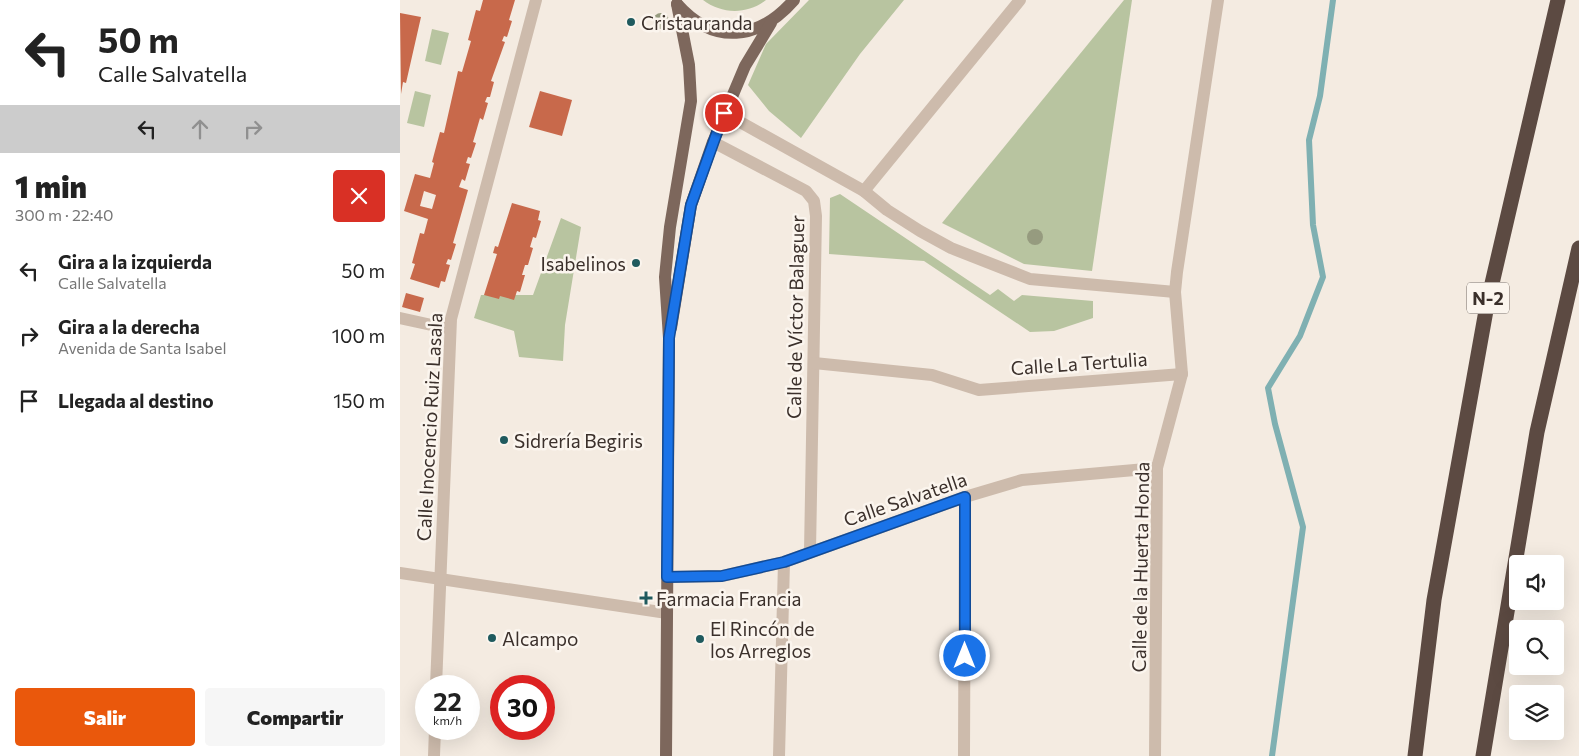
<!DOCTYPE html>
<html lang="es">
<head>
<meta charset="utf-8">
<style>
  body { margin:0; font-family:Commissioner,sans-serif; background:#f6f6f6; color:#222; height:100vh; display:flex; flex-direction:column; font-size:19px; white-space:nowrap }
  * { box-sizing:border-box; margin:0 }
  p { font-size:16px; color:#767676 }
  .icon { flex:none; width:28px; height:28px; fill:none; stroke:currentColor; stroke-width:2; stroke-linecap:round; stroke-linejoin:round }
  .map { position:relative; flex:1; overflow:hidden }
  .details { display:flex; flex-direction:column; background:#fff; width:400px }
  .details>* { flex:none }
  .guide { background:#fff; color:#222; overflow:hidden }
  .tools { position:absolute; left:1109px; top:555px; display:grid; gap:10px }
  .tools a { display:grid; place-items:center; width:55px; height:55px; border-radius:5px; background:#fff; box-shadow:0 5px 20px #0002; font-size:25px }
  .speed { position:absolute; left:15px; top:675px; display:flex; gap:10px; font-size:25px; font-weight:700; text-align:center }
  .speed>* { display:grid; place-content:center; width:65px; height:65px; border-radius:50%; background:#fff; box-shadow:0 5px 20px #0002; line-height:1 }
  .speed small { font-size:12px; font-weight:400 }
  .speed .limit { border:8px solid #d22; background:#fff; color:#111 }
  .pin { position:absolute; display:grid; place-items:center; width:42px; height:42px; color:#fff; margin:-21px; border:2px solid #fff; border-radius:50%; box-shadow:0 1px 5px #0007 }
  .me { position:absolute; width:55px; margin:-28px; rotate:0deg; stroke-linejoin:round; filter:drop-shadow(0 0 4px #0008) }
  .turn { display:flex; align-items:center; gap:18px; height:105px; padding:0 15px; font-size:22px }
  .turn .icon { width:65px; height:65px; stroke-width:2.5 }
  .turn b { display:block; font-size:35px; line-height:42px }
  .lanes { display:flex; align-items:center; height:48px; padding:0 15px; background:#0003; justify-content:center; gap:25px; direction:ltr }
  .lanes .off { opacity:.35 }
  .round { display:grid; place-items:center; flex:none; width:52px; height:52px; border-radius:5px; background:#f6f6f6 }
  .head { display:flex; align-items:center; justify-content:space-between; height:85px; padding:0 15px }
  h1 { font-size:30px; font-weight:800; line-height:38px }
  .primary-button { display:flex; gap:10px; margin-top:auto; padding:10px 15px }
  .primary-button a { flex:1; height:58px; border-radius:5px; background:#ea580c; color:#fff; font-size:20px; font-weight:800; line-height:58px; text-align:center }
  .primary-button a+a { background:#f6f6f6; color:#222 }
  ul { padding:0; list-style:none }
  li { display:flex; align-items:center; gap:15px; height:65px; padding:0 15px }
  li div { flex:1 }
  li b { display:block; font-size:19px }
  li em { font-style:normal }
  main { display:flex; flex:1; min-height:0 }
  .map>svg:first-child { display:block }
</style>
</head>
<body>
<main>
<section class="details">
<div class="guide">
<div class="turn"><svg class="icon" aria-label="left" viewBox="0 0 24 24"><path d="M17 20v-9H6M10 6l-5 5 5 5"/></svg><div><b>50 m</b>Calle Salvatella</div></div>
<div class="lanes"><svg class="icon" aria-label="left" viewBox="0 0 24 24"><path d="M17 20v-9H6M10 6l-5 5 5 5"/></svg><svg class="icon off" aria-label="ahead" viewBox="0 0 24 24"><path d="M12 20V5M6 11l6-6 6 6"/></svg><svg class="icon off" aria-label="right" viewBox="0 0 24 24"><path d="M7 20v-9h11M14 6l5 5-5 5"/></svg></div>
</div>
<div class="head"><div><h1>1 min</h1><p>300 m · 22:40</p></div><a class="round" style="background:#d93025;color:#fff"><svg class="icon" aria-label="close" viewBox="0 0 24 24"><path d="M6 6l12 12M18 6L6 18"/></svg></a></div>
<ul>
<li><svg class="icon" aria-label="left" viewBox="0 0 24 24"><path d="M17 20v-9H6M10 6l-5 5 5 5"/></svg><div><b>Gira a la izquierda</b><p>Calle Salvatella</p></div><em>50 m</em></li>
<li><svg class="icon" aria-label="right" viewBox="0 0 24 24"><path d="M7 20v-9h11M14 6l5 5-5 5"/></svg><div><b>Gira a la derecha</b><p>Avenida de Santa Isabel</p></div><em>100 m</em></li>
<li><svg class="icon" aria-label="arrive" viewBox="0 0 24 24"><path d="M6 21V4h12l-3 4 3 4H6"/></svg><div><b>Llegada al destino</b></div><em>150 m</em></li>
</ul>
<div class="primary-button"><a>Salir</a><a>Compartir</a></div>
</section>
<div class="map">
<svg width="1179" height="756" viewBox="0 0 1179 756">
  <rect width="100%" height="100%" fill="#f4ebe1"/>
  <!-- green -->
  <g fill="#b8c4a0">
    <path d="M303 0H366C347 15 321 14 303 0Z"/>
    <polygon points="409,0 504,0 460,54 401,138 369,111 348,85 366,44"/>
    <polygon points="724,0 732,0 692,271 624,264 542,223"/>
    <polygon points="32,29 49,33 41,65 25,61"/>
    <polygon points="15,91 31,95 24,127 7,123"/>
    <polygon points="440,194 590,295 598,289 614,301 622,295 693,301 693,318 654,331 630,332 524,261 429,254 430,198"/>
    <polygon points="161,218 181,227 165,325 163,361 119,357 114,331 74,318 81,295 133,295"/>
  </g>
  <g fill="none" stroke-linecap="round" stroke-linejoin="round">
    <!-- stream -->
    <polyline stroke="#7fb0b2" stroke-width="6" points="872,756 903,527 875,424 868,388 900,336 923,277 913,225 909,140 920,96 933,0"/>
  </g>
  <!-- building -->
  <g fill="#c8694b" fill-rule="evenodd">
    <path d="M83 0H115L109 20 112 21 107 37 104 36 102 41 105 42 91 81 94 82 90 97H87L85 102 88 103 83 120 80 118 73 142 76 143 71 158 68 157 66 163 70 164 65 181 62 179 59 187 68 190 53 243 56 244 51 260 48 259 46 264 50 265 45 282 41 281 39 288 10 279 15 264 12 263 20 233 24 234 28 219 4 211 15 174 30 178 34 163 32 162 40 132 44 133 58 71 62 72 71 41 68 40 76 10 80 11ZM24 191 36 195 32 209 20 206Z"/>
    <polygon points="0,13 21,17 6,83 3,82 1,94"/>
    <polygon points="140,91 172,100 162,136 129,127"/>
    <polygon points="112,203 140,211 138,220 141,221 136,238 133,237 130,247 133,248 128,265 125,265 122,275 125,275 120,292 117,291 114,300 100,296 99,299 84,295 97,254 93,253 95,246 98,247"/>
    <polygon points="6,293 24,298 20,312 2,307"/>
  </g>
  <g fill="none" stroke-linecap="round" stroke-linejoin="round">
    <!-- minor -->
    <g stroke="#cdbbac" stroke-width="12">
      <polyline points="324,113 464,191 487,210 520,231 551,248 630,279 775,292"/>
      <polyline points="313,142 406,191 414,201 416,216 410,551"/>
      <polyline points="464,191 620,0"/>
      <polyline points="0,318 50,329"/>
      <polyline points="414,363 532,375 579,390 782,374"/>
      <polyline points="0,573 267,613"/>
      <polyline points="267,577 322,576 384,562 565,497 622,480 757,468"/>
      <polyline points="36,686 51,319 136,0"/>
      <polyline points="34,756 35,729"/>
      <polyline points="379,756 384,562"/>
      <polyline points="564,756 565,497"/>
      <polyline points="755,756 757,468 782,374 775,292 777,272 818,0"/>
    </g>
    <!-- major -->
    <g stroke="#7d675c" stroke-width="12">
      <path d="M277 4C314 46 359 40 394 0"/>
      <polyline points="271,328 291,205 313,142 345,66 371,23"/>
      <polyline points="266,756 269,338 265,277 270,227 291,101 289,65 277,4"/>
    </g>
    <!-- highway -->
    <g stroke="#5c4a42" stroke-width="15">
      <polyline points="1015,756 1034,600 1087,305 1158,0"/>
      <polyline points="1083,756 1137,432 1179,248"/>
    </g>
  </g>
  <!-- trees -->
  <g fill="#969b7f">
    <circle cx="261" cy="21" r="8"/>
    <circle cx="635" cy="237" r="8"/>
  </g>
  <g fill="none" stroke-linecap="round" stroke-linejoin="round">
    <!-- route casing -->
    <g stroke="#114b97" stroke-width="12">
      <polyline id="route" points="324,113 291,205 269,338 267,577 322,576 384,562 565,497 565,656"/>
    </g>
    <!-- route -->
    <use href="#route" stroke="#1a73e8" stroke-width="9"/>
  </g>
  <!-- markers -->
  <g fill="#1f5a5e" stroke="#fbf5ee" stroke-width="2">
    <circle cx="231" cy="22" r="5"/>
    <circle cx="236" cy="263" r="5"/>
    <circle cx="104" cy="440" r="5"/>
    <path d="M243.5 590.5h5v5h5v5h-5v5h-5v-5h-5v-5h5z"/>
    <circle cx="92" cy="638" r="5"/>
    <circle cx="300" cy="639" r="5"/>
  </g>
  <g text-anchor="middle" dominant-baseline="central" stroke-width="5" stroke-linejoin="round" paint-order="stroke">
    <!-- shield labels -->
    <rect fill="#fbf5ee" stroke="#756b66" stroke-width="1" x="1067" y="282.5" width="42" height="31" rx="4"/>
    <g font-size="18" font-weight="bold" fill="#3b302b">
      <text x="1088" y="298">N-2</text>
    </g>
    <!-- poi labels -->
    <g font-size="19" fill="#3b302b" stroke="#fbf5ee" text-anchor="start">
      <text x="241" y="22">Cristauranda</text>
      <text x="226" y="263" text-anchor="end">Isabelinos</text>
      <text x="114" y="440">Sidrería Begiris</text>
      <text x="256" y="598">Farmacia Francia</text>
      <text x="310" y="628">El Rincón de<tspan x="310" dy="22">los Arreglos</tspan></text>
      <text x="102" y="638">Alcampo</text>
    </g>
    <!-- street labels -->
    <g font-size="19" fill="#3b302b" stroke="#fbf5ee">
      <text transform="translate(395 317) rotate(-89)">Calle de Víctor Balaguer</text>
      <text transform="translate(679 363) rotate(-4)">Calle La Tertulia</text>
      <text transform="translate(29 427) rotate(-87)">Calle Inocencio Ruiz Lasala</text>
      <text transform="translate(505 499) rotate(-19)">Calle Salvatella</text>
      <text transform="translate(740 567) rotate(-89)">Calle de la Huerta Honda</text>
    </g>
  </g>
</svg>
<div class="tools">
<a><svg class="icon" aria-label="sound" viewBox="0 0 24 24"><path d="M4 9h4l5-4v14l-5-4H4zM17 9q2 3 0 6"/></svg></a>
<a><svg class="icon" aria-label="search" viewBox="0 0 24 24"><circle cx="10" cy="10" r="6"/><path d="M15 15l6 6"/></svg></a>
<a><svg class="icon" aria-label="layers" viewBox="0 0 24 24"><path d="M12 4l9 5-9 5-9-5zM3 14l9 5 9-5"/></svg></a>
</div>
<div class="speed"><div>22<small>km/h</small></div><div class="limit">30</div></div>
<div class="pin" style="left:324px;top:113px;background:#d93025"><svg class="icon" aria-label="arrive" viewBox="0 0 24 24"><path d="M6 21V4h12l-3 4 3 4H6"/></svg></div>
<svg class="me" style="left:565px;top:656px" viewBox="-20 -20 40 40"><circle r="17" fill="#1a73e8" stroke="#fff" stroke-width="3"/><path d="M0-11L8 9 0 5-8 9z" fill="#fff"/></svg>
</div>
</main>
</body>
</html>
